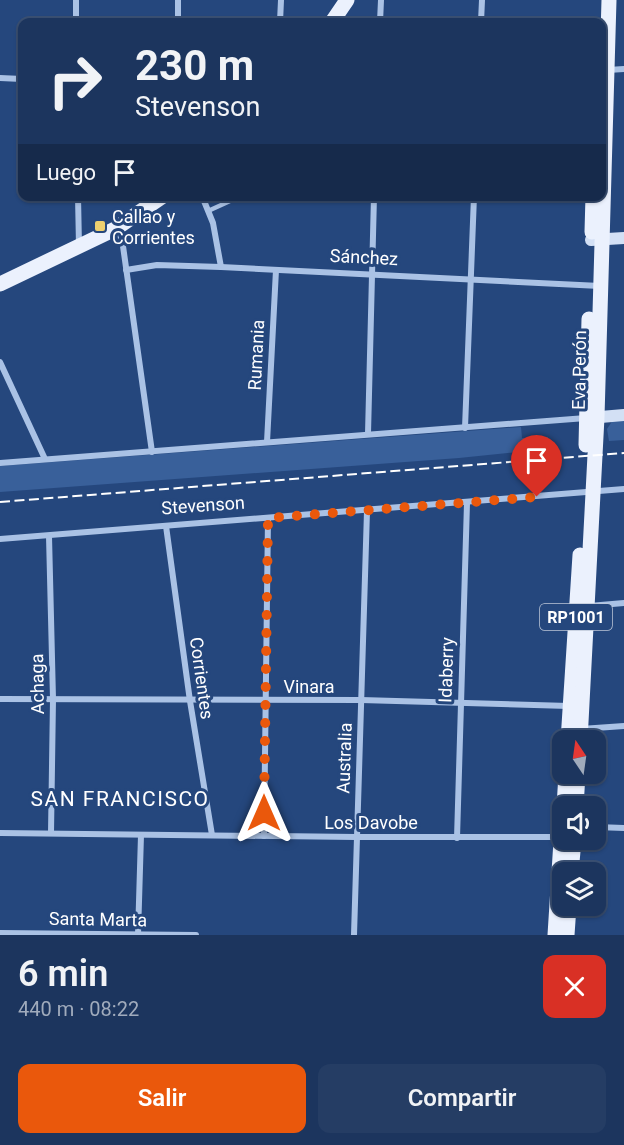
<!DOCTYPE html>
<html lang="es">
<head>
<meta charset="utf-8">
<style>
  body { margin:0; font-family:Roboto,sans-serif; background:#253d64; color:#f1f3f6; height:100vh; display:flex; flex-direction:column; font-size:22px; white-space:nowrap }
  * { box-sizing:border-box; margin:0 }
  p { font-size:20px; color:#a0abbc }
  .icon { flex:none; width:33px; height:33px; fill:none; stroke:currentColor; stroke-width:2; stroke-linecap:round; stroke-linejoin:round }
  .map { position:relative; height:935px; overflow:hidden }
  .sheet { display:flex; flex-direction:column; background:#1c355e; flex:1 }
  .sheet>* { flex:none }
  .hud { position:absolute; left:18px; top:18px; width:588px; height:183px; border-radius:12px; box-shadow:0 2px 4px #0004,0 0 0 2px #3a5073; background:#1c355e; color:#f1f3f6; overflow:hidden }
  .needle { width:39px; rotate:347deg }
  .tools { position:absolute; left:552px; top:730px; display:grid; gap:12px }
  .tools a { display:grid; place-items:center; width:54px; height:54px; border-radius:12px; background:#1c355e; box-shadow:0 2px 4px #0004,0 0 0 2px #3a5073; font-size:30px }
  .pin { position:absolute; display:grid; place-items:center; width:51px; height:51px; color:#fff; margin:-62px -26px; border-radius:50% 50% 50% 0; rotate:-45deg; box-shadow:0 0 6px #0007 }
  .pin .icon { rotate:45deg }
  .me { position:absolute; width:66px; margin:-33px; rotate:0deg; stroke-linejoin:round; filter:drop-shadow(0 0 4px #0008) }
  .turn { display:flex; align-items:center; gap:21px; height:126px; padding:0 18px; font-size:27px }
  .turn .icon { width:78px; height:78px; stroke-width:2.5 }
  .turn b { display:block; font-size:42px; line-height:51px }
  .then { display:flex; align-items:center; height:57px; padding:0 18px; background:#0003; gap:12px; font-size:22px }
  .round { display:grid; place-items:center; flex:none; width:63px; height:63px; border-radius:12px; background:#253d64 }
  .overview { display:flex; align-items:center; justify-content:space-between; height:102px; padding:0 18px }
  h1 { font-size:36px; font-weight:600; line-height:45px }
  .action { display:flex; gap:12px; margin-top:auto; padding:12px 18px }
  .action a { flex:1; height:69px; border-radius:12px; background:#ea580c; color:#fff; font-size:24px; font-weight:600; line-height:69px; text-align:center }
  .action a+a { background:#253d64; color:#f1f3f6 }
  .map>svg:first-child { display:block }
</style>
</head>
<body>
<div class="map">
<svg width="624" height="935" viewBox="0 0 624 935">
  <rect width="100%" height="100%" fill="#25477d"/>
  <!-- green -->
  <g fill="#39609a">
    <polygon points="624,419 624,440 609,441 607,429 613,420"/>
    <polygon points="521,427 522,438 548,437 548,449 459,458 0,492 0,466"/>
  </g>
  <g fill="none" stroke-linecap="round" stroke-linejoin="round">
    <!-- lane -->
    <polyline stroke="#aac2e5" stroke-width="4.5" points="208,211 241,196"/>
    <!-- street -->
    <g stroke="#aac2e5" stroke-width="6">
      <polyline points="178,0 178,22"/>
      <polyline points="76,22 76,0"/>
      <polyline points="280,22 281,0"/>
      <polyline points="380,22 381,0"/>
      <polyline points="481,22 482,0"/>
      <polyline points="608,70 624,69"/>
      <polyline points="0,78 22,79"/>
      <polyline points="78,196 79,246"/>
      <polyline points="202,196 213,223 221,267"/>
      <polyline points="115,230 122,239 152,452"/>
      <polyline points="126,270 157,265 221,267 600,286"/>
      <polyline points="0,362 45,459"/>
      <polyline points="465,428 474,196"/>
      <polyline points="368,434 374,196"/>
      <polyline points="267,442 276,270"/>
      <polyline points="0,463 586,418"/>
      <polyline points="166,526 190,701 212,835"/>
      <polyline points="49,536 53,699 51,833"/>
      <polyline points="0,539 624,489"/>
      <polyline points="589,606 624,603"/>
      <polyline points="0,699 361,700 569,706"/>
      <polyline points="581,729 624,726"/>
      <polyline points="596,827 624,828"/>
      <polyline points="0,833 356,837 559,837"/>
      <polyline points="264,836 268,518"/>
      <polyline points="457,838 467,503"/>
      <polyline points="0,933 196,935"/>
      <polyline points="138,935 141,835"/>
      <polyline points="354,935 367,511"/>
    </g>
    <!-- secondary -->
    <g stroke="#d3e0f5" stroke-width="12">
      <polyline points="591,240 624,238"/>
      <polyline points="589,418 624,415"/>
    </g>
    <!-- primary -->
    <g stroke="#ebf1fd" stroke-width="15">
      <polyline points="332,22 347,0"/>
      <polyline points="592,232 593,196"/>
      <polyline points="0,284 115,229 163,196"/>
      <polyline points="586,445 589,319"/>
      <polyline points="568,741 580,555"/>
      <polyline points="580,741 597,417 609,0"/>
      <polyline points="564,807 566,774"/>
      <polyline points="576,807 578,774"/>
      <polyline points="571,873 574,840"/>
      <polyline points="555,935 562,825"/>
      <polyline points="567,935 569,906"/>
    </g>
    <!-- rail -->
    <polyline stroke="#fff" stroke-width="2" stroke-dasharray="10 4.5" stroke-linecap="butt" points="0,502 624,453"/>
  </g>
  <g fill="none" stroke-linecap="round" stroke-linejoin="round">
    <!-- route -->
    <polyline stroke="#ea580c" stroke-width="10" stroke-dasharray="0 18" points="264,813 268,518 537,497"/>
  </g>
  <!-- markers -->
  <rect fill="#eed06f" stroke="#25477d" stroke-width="2" x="94" y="220" width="12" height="12" rx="3"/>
  <g text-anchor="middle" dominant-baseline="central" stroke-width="6" stroke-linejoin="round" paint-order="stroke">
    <!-- shield labels -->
    <rect fill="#25477d" stroke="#bec8d8" stroke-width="1.5" x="540" y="604" width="72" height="26" rx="4.5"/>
    <g font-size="16" font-weight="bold" fill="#fff">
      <text x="576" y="617">RP1001</text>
    </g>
    <!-- poi labels -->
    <g font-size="18" fill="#fff" stroke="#25477d" text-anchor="start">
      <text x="112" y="216">Callao y<tspan x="112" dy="21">Corrientes</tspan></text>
    </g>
    <!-- street labels -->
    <g font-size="18" fill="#fff" stroke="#25477d">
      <text transform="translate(364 257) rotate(3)">Sánchez</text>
      <text transform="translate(256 355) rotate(-87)">Rumania</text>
      <text transform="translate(579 370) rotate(-89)">Eva Perón</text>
      <text transform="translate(203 505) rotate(-4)">Stevenson</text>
      <text transform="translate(446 670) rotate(-88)">Idaberry</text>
      <text transform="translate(202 678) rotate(82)">Corrientes</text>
      <text transform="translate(37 684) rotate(-91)">Achaga</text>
      <text x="309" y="686">Vinara</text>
      <text transform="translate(344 758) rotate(-88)">Australia</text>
      <text x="371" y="822">Los Davobe</text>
      <text transform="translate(98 919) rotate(1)">Santa Marta</text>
    </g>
    <!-- quarter labels -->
    <g font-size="21" letter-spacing="1.5" fill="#fff" stroke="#25477d">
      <text x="120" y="799">SAN FRANCISCO</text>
    </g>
  </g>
</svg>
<div class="tools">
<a><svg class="needle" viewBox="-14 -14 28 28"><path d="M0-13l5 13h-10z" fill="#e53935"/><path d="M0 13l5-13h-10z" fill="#a0abbc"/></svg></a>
<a><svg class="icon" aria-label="sound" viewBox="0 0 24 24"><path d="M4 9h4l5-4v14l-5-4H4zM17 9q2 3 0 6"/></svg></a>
<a><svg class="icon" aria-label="layers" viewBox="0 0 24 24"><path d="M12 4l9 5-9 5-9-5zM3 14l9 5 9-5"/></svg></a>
</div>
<div class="pin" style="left:537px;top:497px;background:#d93025"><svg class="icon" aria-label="arrive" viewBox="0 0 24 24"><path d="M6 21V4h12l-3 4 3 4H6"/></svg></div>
<svg class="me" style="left:264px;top:813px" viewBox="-20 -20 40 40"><path d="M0-17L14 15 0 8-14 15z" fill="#ea580c" stroke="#fff" stroke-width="4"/></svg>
<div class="hud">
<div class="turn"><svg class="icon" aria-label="right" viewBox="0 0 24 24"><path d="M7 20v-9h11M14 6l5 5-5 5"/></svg><div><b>230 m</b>Stevenson</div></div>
<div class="then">Luego<svg class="icon" aria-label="arrive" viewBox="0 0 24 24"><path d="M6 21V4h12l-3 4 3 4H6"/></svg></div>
</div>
</div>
<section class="sheet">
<div class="overview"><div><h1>6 min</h1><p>440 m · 08:22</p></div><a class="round" style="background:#d93025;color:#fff"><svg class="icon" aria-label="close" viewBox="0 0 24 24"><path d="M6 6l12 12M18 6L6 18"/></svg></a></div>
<div class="action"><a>Salir</a><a>Compartir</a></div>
</section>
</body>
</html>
